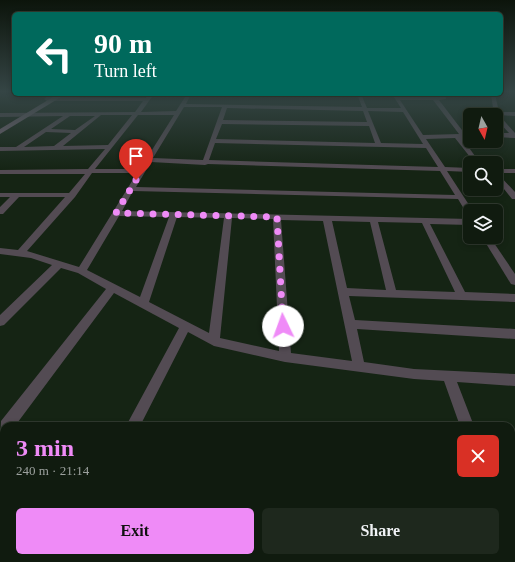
<!DOCTYPE html>
<html lang="en">
<head>
<meta charset="utf-8">
<style>
  body { margin:0; font-family:Georgia,serif; background:#1e281d; color:#f1f3f6; height:100vh; display:flex; flex-direction:column; font-size:15px; white-space:nowrap }
  * { box-sizing:border-box; margin:0 }
  p { font-size:13px; color:#9ca19e }
  .icon { flex:none; width:22px; height:22px; fill:none; stroke:currentColor; stroke-width:2; stroke-linecap:round; stroke-linejoin:round }
  .map { position:relative; flex:1; overflow:hidden }
  .details { position:absolute; left:0px; top:422px; width:515px; height:140px; display:flex; flex-direction:column; background:#101b0f; border-radius:12px 12px 0 0; box-shadow:0 2px 6px #0003,0 0 0 1px #30392f }
  .details>* { flex:none }
  .hud { position:absolute; left:12px; top:12px; width:491px; height:84px; border-radius:6px; box-shadow:0 2px 6px #0003,0 0 0 1px #30392f; background:#00695c; color:#fff; overflow:hidden }
  .needle { width:26px; rotate:172deg }
  .buttons { position:absolute; left:463px; top:108px; display:grid; gap:8px }
  .buttons a { display:grid; place-items:center; width:40px; height:40px; border-radius:6px; background:#101b0f; box-shadow:0 2px 6px #0003,0 0 0 1px #30392f; font-size:20px }
  .pin { position:absolute; display:grid; place-items:center; width:34px; height:34px; color:#fff; margin:-41px -17px; border-radius:50% 50% 50% 0; rotate:-45deg; box-shadow:0 0 4px #0007 }
  .pin .icon { rotate:45deg }
  .me { position:absolute; width:44px; margin:-22px; rotate:357deg; stroke-linejoin:round; filter:drop-shadow(0 0 3px #0008) }
  .turn { display:flex; align-items:center; gap:14px; height:84px; padding:0 16px; font-size:18px }
  .turn .icon { width:52px; height:52px; stroke-width:2.5 }
  .turn b { display:block; font-size:28px; line-height:34px }
  .round { display:grid; place-items:center; flex:none; width:42px; height:42px; border-radius:6px; background:#1e281d }
  .summary { display:flex; align-items:center; justify-content:space-between; height:68px; padding:0 16px }
  h1 { font-size:24px; font-weight:800; line-height:30px; color:#ef8bf7 }
  .cta { display:flex; gap:8px; margin-top:auto; padding:8px 16px }
  .cta a { flex:1; height:46px; border-radius:6px; background:#ef8bf7; color:#111; font-size:16px; font-weight:800; line-height:46px; text-align:center }
  .cta a+a { background:#1e281d; color:#f1f3f6 }
  .map>svg:first-child { display:block }
</style>
</head>
<body>
<div class="map">
<svg width="515" height="562" viewBox="0 0 515 562">
  <rect width="100%" height="100%" fill="#152414"/>
  <g fill="none" stroke-linecap="round" stroke-linejoin="round">
    <!-- street -->
    <g fill="#534b53" fill-rule="evenodd">
      <path d="M149 94H154L141 112 176 111 187 94H191L186 104 362 107 357 94H361L367 108H401L392 94H396L398 97H441V94H445L446 99 439 100 465 134H470V138H462L475 156 470 157 455 138 426 139 445 167 470 168V172L447 171 473 211H470V214H467L458 199 133 191 122 211 470 219V225L430 224 465 292 515 294V302L349 296 355 320 515 329V339L357 329 364 362 414 369 515 374V386L457 382 474 426H460L444 381 414 379 285 362 214 346 188 332 140 426H126L179 328 114 293 15 426H4V439L0 441 1 421 106 289 78 273 61 268 4 325 0 326V315L52 265 31 258 0 254V248L18 250 65 197H19L3 214H0V207L10 197H0V193H69L85 174H0V170L88 169 105 149 0 151V147H16L63 116 0 117V113L135 112 143 101H47L44 99 47 97 146 98ZM400 100H433L459 134 423 135ZM184 107H222L203 160 153 158ZM227 108 363 111 367 122 223 120ZM368 111 403 112 423 144 381 143ZM101 115H132L108 145 63 146ZM138 115H174L140 169H95ZM70 116H95L75 130 51 129ZM222 124 369 126 375 143 216 139ZM46 132 71 133 54 146 24 147ZM215 143 426 148 438 167 209 160ZM151 162 205 165 208 164 440 171 455 195 136 187ZM92 173H137L79 267 27 251 75 197ZM119 216 169 217 140 297 87 270ZM177 217 224 218 209 333 149 302ZM232 218 273 219 279 351 220 338ZM281 220 323 221 352 361 291 353ZM332 221 370 222 386 290 347 288ZM378 222 422 223 455 292 396 290Z"/>
      <polygon points="491,94 495,94 499,112 515,112 515,116 499,115 515,133 515,138 496,137 496,133 509,133 496,119 496,115 494,115"/>
      <polygon points="496,169 515,169 515,173 497,173 515,192 515,199 512,199 496,179"/>
      <polygon points="482,237 490,237 515,274 515,285 511,284"/>
      <rect x="511" y="480" width="4" height="16"/>
      <polygon points="511,533 515,535 515,562 508,558 511,558"/>
      <polygon points="50,558 68,558 66,562 48,562"/>
    </g>
    <!-- secondary -->
    <polygon fill="#706370" fill-rule="evenodd" points="58,94 66,94 0,134 0,129"/>
  </g>
  <!-- sky -->
  <linearGradient id="sky" x2="0" y2="1"><stop stop-color="#0c140b"/><stop offset="0.54" stop-color="#354545"/><stop offset="1" stop-color="#354545" stop-opacity="0"/></linearGradient>
  <rect width="515" height="170" fill="url(#sky)"/>
  <g fill="none" stroke-linecap="round" stroke-linejoin="round">
    <!-- route -->
    <polyline stroke="#ef8bf7" stroke-width="7" stroke-dasharray="0 12.6" points="136,180 116,213 277,217 283,326"/>
  </g>
</svg>
<div class="buttons">
<a><svg class="needle" viewBox="-14 -14 28 28"><path d="M0-13l5 13h-10z" fill="#e53935"/><path d="M0 13l5-13h-10z" fill="#9ca19e"/></svg></a>
<a><svg class="icon" aria-label="search" viewBox="0 0 24 24"><circle cx="10" cy="10" r="6"/><path d="M15 15l6 6"/></svg></a>
<a><svg class="icon" aria-label="layers" viewBox="0 0 24 24"><path d="M12 4l9 5-9 5-9-5zM3 14l9 5 9-5"/></svg></a>
</div>
<div class="pin" style="left:136px;top:180px;background:#d93025"><svg class="icon" aria-label="arrive" viewBox="0 0 24 24"><path d="M6 21V4h12l-3 4 3 4H6"/></svg></div>
<svg class="me" style="left:283px;top:326px" viewBox="-20 -20 40 40"><circle r="19" fill="#fff"/><path d="M0-13L10 11 0 6-10 11z" fill="#ef8bf7"/></svg>
<div class="hud">
<div class="turn"><svg class="icon" aria-label="left" viewBox="0 0 24 24"><path d="M17 20v-9H6M10 6l-5 5 5 5"/></svg><div><b>90 m</b>Turn left</div></div>
</div>
<section class="details">
<div class="summary"><div><h1>3 min</h1><p>240 m · 21:14</p></div><a class="round" style="background:#d93025;color:#fff"><svg class="icon" aria-label="close" viewBox="0 0 24 24"><path d="M6 6l12 12M18 6L6 18"/></svg></a></div>
<div class="cta"><a>Exit</a><a>Share</a></div>
</section>
</div>
</body>
</html>
